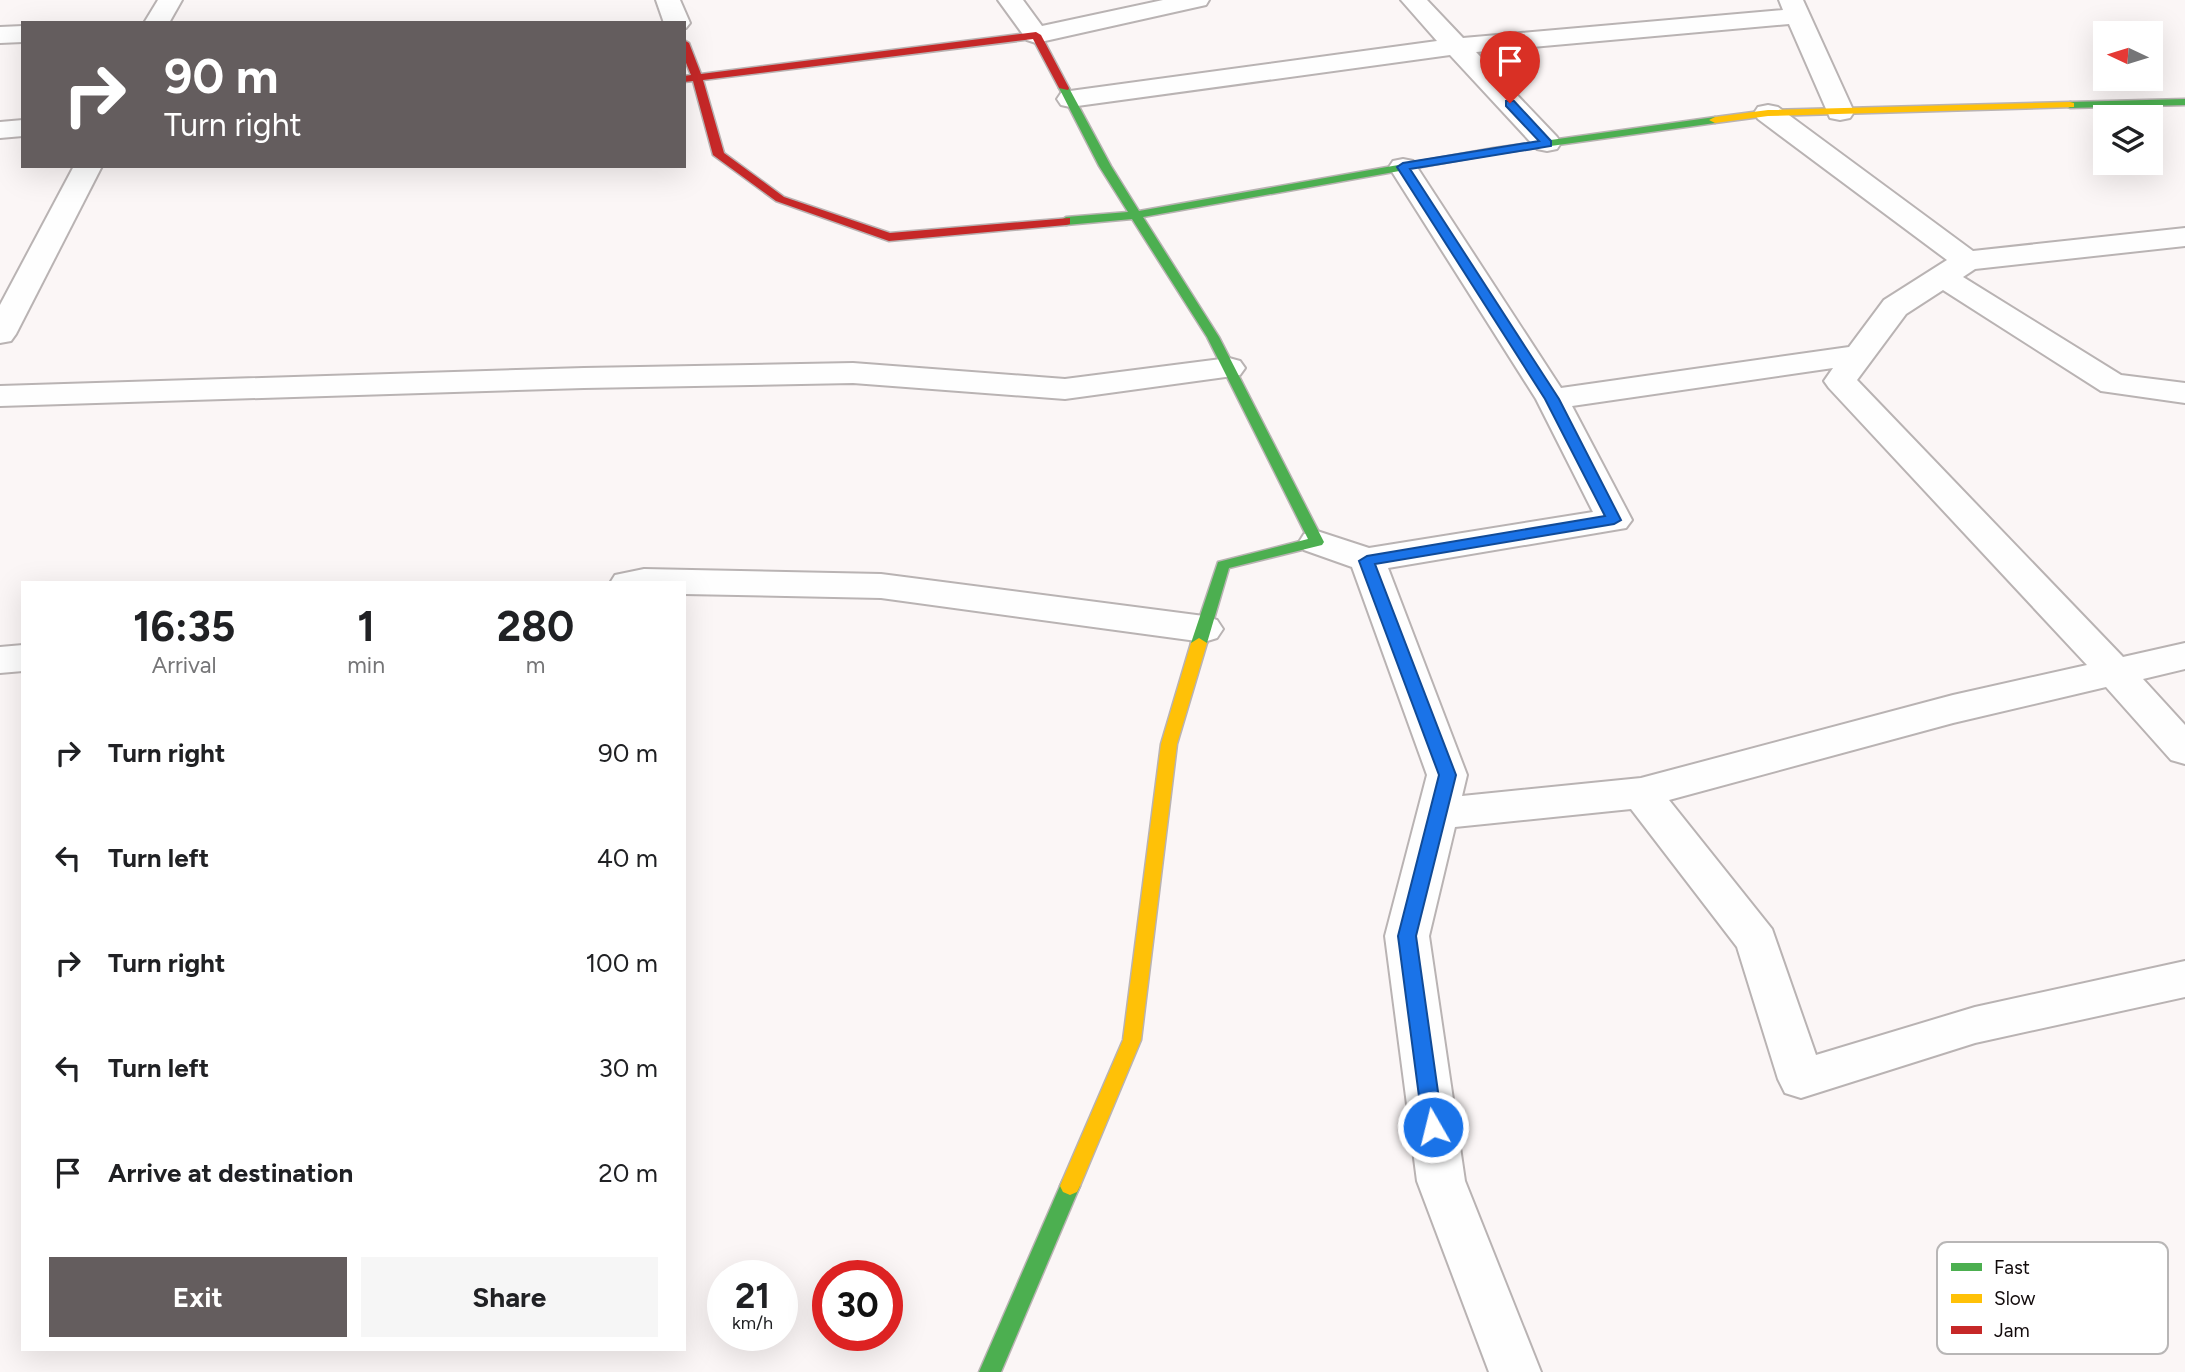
<!DOCTYPE html>
<html lang="en">
<head>
<meta charset="utf-8">
<style>
  body { margin:0; font-family:Figtree,sans-serif; background:#f6f6f6; color:#202124; height:100vh; display:flex; flex-direction:column; font-size:26px; white-space:nowrap }
  * { box-sizing:border-box; margin:0 }
  p { font-size:23px; color:#757577 }
  .icon { flex:none; width:38px; height:38px; fill:none; stroke:currentColor; stroke-width:2; stroke-linecap:round; stroke-linejoin:round }
  .map { position:relative; flex:1; overflow:hidden }
  .drawer { position:absolute; left:21px; top:581px; width:665px; height:770px; display:flex; flex-direction:column; background:#fff; border-radius:0px; box-shadow:0 7px 28px #0002 }
  .drawer>* { flex:none }
  .banner { position:absolute; left:21px; top:21px; width:665px; height:147px; border-radius:0px; box-shadow:0 7px 28px #0002; background:#645d5e; color:#fff; overflow:hidden }
  .needle { width:46px; rotate:274deg }
  .tools { position:absolute; left:2093px; top:21px; display:grid; gap:14px }
  .tools a { display:grid; place-items:center; width:70px; height:70px; border-radius:0px; background:#fff; box-shadow:0 7px 28px #0002; font-size:35px }
  .speed { position:absolute; left:707px; top:1260px; display:flex; gap:14px; font-size:35px; font-weight:700; text-align:center }
  .speed>* { display:grid; place-content:center; width:91px; height:91px; border-radius:50%; background:#fff; box-shadow:0 7px 28px #0002; line-height:1 }
  .speed small { font-size:18px; font-weight:400 }
  .speed .limit { border:10px solid #d22; background:#fff; color:#111 }
  .pin { position:absolute; display:grid; place-items:center; width:60px; height:60px; color:#fff; margin:-72px -30px; border-radius:50% 50% 50% 0; rotate:-45deg; box-shadow:0 0 7px #0007 }
  .pin .icon { rotate:45deg }
  .me { position:absolute; width:77px; margin:-38px; rotate:352deg; stroke-linejoin:round; filter:drop-shadow(0 0 5px #0008) }
  .turn { display:flex; align-items:center; gap:24px; height:147px; padding:0 28px; font-size:32px }
  .turn .icon { width:91px; height:91px; stroke-width:2.5 }
  .turn b { display:block; font-size:49px; line-height:60px }
  .eta { display:flex; justify-content:space-evenly; align-items:center; height:119px; text-align:center }
  .eta b { font-size:42px; font-weight:700; line-height:49px }
  .button { display:flex; gap:14px; margin-top:auto; padding:14px 28px }
  .button a { flex:1; height:80px; border-radius:0px; background:#645d5e; color:#fff; font-size:28px; font-weight:700; line-height:80px; text-align:center }
  .button a+a { background:#f6f6f6; color:#202124 }
  ul { padding:0; list-style:none }
  li { display:flex; align-items:center; gap:21px; height:105px; padding:0 28px }
  li div { flex:1 }
  li b { display:block; font-size:26px }
  li em { font-style:normal }
  .map>svg:first-child { display:block }
</style>
</head>
<body>
<div class="map">
<svg width="2185" height="1372" viewBox="0 0 2185 1372">
  <rect width="100%" height="100%" fill="#fbf6f6"/>
  <g fill="none" stroke-linecap="round" stroke-linejoin="round">
    <!-- street casing -->
    <g stroke="#b9b3b3" stroke-width="4">
      <g id="street">
        <polygon points="158,0 182,0 169,23 144,23"/>
        <polygon points="656,0 680,0 690,23 686,28 684,23 664,23"/>
        <polygon points="998,0 1023,0 1042,26 1163,0 1209,0 1206,5 1197,7 1036,43 1027,40"/>
        <polygon points="1401,0 1427,0 1463,38 1783,10 1779,0 1803,0 1854,112 1850,118 1840,120 1830,118 1789,24 1476,52 1557,137 1561,143 1557,149 1547,151 1537,149 1450,55 1070,107 1061,105 1057,99 1061,93 1070,91 1437,41"/>
        <polygon points="23,26 23,42 0,43 0,27"/>
        <path d="M1768 105 1778 107 1973 251 2185 228V246L1975 269 1963 277 2121 375 2185 383V403L2101 391 1943 290 1906 314 1857 380 2123 657 2185 643V669L2143 679 2185 725V764L2171 760 2106 687 1953 723 1669 800 1772 929 1816 1055 1975 1007 2185 961V997L1975 1043 1801 1098 1785 1093 1778 1079 1737 947 1631 809 1455 827 1429 936 1465 1181 1541 1372H1489L1417 1181 1385 936 1427 775 1352 567 1304 550 1299 542 1304 534 1317 531 1369 548 1593 512 1536 399 1389 167 1393 161 1403 159 1413 161 1561 388 1849 347 1884 300 1947 260 1758 119 1754 113 1758 107ZM1833 368 1824 381 1829 388 2087 665 1953 695 1641 778 1462 796 1467 775 1388 568 1626 528 1632 520 1572 406Z"/>
        <polygon points="23,120 23,136 0,138 0,122"/>
        <polygon points="74,166 102,166 16,334 11,341 0,343 0,305"/>
        <polygon points="1229,358 1240,361 1245,368 1240,375 1065,399 853,383 584,388 0,406 0,386 584,368 853,363 1065,379"/>
        <polygon points="644,569 881,574 1204,616 1217,620 1223,629 1217,638 1204,642 881,598 684,594 684,583 610,583 615,575"/>
        <polygon points="23,645 23,671 0,673 0,647"/>
      </g>
    </g>
    <!-- fast casing -->
    <g stroke="#b9b3b3" stroke-width="3">
      <g id="fast">
        <polygon points="1064,85 1069,88 1111,166 1139,211 1494,148 1715,117 1721,120 1715,123 1494,154 1143,217 1219,337 1324,542 1322,545 1229,568 1207,643 1199,648 1191,643 1218,562 1308,539 1207,337 1132,219 1066,225 1060,221 1066,217 1128,212 1099,166 1059,88"/>
        <polygon points="2185,99 2185,105 2070,108 2064,105 2070,102"/>
        <polygon points="1070,1177 1077,1180 1080,1186 1001,1372 979,1372 1060,1186 1063,1180"/>
      </g>
    </g>
    <!-- slow casing -->
    <g stroke="#b9b3b3" stroke-width="3">
      <g id="slow">
        <polygon points="2070,102 2074,103 2074,107 1768,116 1715,123 1709,120 1715,117 1768,110"/>
        <polygon points="1199,638 1207,643 1177,744 1141,1040 1080,1186 1077,1192 1070,1195 1063,1192 1060,1186 1123,1040 1161,744 1191,643"/>
      </g>
    </g>
    <!-- jam casing -->
    <g stroke="#b9b3b3" stroke-width="3">
      <polygon id="jam" points="1036,32 1041,35 1069,88 1068,90 1059,88 1033,39 703,80 724,153 784,197 890,233 1070,218 1070,224 1066,225 889,241 776,201 713,155 693,81 684,82 684,76 691,75 684,58 684,40 689,43 701,74"/>
    </g>
    <!-- street -->
    <use href="#street" fill="#fefefe" fill-rule="evenodd"/>
    <!-- fast -->
    <use href="#fast" fill="#4caf50" fill-rule="evenodd"/>
    <!-- slow -->
    <use href="#slow" fill="#ffc107" fill-rule="evenodd"/>
    <!-- jam -->
    <use href="#jam" fill="#c62828" fill-rule="evenodd"/>
  </g>
  <!-- route -->
  <polygon fill="#1a73e8" stroke="#114b97" stroke-width="2" points="1506,101 1514,101 1551,141 1551,146 1410,169 1559,399 1621,520 1614,524 1375,564 1456,775 1416,936 1443,1127 1440,1133 1433,1135 1426,1133 1423,1127 1398,936 1439,775 1359,561 1367,556 1605,516 1545,399 1397,167 1403,163 1539,141 1506,106"/>
  <!-- legend -->
  <rect x="1937" y="1242" width="231" height="112" rx="10" fill="#fff" stroke="#b8b6b6" stroke-width="2"/>
  <rect x="1951" y="1263" width="31" height="8" fill="#4caf50"/>
  <rect x="1951" y="1294" width="31" height="9" fill="#ffc107"/>
  <rect x="1951" y="1326" width="31" height="8" fill="#c62828"/>
  <g font-size="19" fill="#120b0c">
    <text x="1994" y="1274">Fast</text>
    <text x="1994" y="1305">Slow</text>
    <text x="1994" y="1337">Jam</text>
  </g>
</svg>
<div class="tools">
<a><svg class="needle" viewBox="-14 -14 28 28"><path d="M0-13l5 13h-10z" fill="#e53935"/><path d="M0 13l5-13h-10z" fill="#757577"/></svg></a>
<a><svg class="icon" aria-label="layers" viewBox="0 0 24 24"><path d="M12 4l9 5-9 5-9-5zM3 14l9 5 9-5"/></svg></a>
</div>
<div class="speed"><div>21<small>km/h</small></div><div class="limit">30</div></div>
<div class="pin" style="left:1510px;top:103px;background:#d93025"><svg class="icon" aria-label="arrive" viewBox="0 0 24 24"><path d="M6 21V4h12l-3 4 3 4H6"/></svg></div>
<svg class="me" style="left:1433px;top:1127px" viewBox="-20 -20 40 40"><circle r="17" fill="#1a73e8" stroke="#fff" stroke-width="3"/><path d="M0-11L8 9 0 5-8 9z" fill="#fff"/></svg>
<div class="banner">
<div class="turn"><svg class="icon" aria-label="right" viewBox="0 0 24 24"><path d="M7 20v-9h11M14 6l5 5-5 5"/></svg><div><b>90 m</b>Turn right</div></div>
</div>
<section class="drawer">
<div class="eta">
<div><b>16:35</b><p>Arrival</p></div>
<div><b>1</b><p>min</p></div>
<div><b>280</b><p>m</p></div>
</div>
<ul>
<li><svg class="icon" aria-label="right" viewBox="0 0 24 24"><path d="M7 20v-9h11M14 6l5 5-5 5"/></svg><div><b>Turn right</b></div><em>90 m</em></li>
<li><svg class="icon" aria-label="left" viewBox="0 0 24 24"><path d="M17 20v-9H6M10 6l-5 5 5 5"/></svg><div><b>Turn left</b></div><em>40 m</em></li>
<li><svg class="icon" aria-label="right" viewBox="0 0 24 24"><path d="M7 20v-9h11M14 6l5 5-5 5"/></svg><div><b>Turn right</b></div><em>100 m</em></li>
<li><svg class="icon" aria-label="left" viewBox="0 0 24 24"><path d="M17 20v-9H6M10 6l-5 5 5 5"/></svg><div><b>Turn left</b></div><em>30 m</em></li>
<li><svg class="icon" aria-label="arrive" viewBox="0 0 24 24"><path d="M6 21V4h12l-3 4 3 4H6"/></svg><div><b>Arrive at destination</b></div><em>20 m</em></li>
</ul>
<div class="button"><a>Exit</a><a>Share</a></div>
</section>
</div>
</body>
</html>
